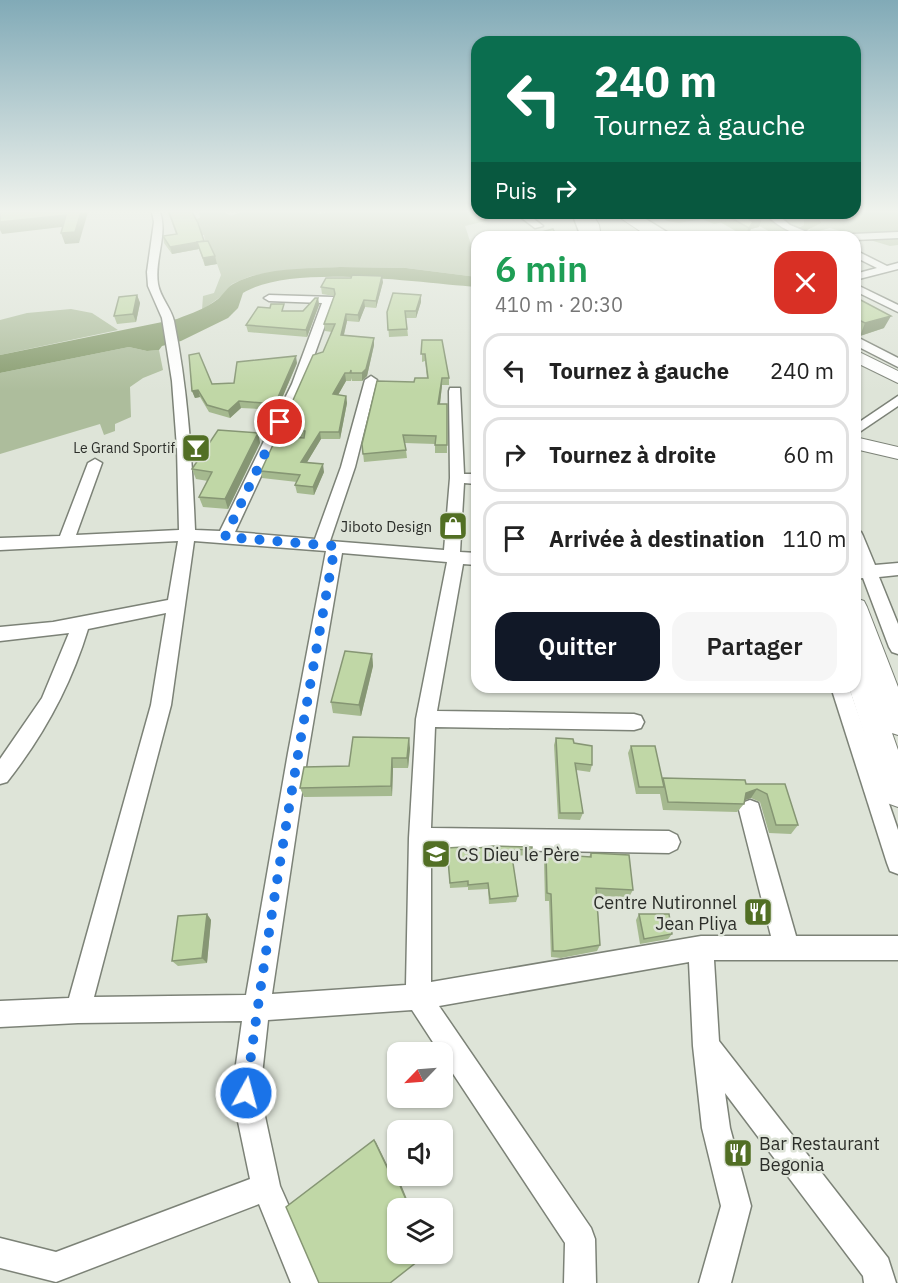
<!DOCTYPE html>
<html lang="fr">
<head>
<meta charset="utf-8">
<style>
  body { margin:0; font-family:"IBM Plex Sans",sans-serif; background:#f6f6f6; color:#222; height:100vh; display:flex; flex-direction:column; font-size:22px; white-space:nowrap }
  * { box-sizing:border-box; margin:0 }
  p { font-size:20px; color:#767676 }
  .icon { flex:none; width:33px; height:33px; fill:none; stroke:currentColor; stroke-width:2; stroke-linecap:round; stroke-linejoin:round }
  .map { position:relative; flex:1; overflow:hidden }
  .panel { position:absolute; left:471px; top:231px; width:390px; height:462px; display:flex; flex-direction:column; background:#fff; border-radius:18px; box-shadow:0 2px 4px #0004 }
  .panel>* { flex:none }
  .top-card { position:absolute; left:471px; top:36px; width:390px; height:183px; border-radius:18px; box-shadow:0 2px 4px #0004; background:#0b6e4f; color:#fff; overflow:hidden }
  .needle { width:39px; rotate:245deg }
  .fabs { position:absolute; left:387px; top:1042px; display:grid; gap:12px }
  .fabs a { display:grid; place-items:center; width:66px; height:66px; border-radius:12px; background:#fff; box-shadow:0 2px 4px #0004; font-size:30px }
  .pin { position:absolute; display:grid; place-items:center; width:51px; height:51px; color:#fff; margin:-26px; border:3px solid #fff; border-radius:50%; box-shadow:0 2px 6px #0007 }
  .me { position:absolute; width:66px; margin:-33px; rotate:7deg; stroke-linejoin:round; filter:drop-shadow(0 0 4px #0008) }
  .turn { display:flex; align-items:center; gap:21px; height:126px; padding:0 24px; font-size:27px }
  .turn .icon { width:78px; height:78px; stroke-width:2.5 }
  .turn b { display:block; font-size:42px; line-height:51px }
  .then { display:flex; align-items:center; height:57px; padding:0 24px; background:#0003; gap:12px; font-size:22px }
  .round { display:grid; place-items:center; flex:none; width:63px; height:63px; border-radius:18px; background:#f6f6f6 }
  .head { display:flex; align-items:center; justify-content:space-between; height:102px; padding:0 24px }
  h1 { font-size:36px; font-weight:600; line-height:45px; color:#1e9e55 }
  .cta { display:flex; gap:12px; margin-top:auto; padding:12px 24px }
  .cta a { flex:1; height:69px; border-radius:18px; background:#111827; color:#fff; font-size:24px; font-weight:600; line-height:69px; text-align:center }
  .cta a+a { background:#f6f6f6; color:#222 }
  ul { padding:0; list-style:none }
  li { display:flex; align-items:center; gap:18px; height:75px; margin:0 12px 9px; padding:0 12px; border:3px solid #e0e0e0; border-radius:18px }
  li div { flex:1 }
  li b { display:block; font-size:22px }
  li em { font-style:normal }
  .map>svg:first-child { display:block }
</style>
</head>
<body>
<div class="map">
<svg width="898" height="1283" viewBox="0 0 898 1283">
  <rect width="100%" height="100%" fill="#dee4d8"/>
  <!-- green -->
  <g fill="#adbd9c">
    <polygon points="199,212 224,212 231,216 241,212 316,212 318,214 335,212 477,212 490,220 465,226 477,262 477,277 406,268 340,267 280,271 251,276 232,284 223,295 202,310 203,296 214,293 221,275 211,247 197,249 196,242 205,241 204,235 199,235 186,221 200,218"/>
    <polygon points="898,212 898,245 890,246 830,228 796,237 810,230 817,213"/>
    <polygon points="661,213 700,213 704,217 729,213 798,213 804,219 804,225 778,236 744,218 714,224 702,219 679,223 667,221 657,214"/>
    <polygon points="71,309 92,313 118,330 0,355 0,320 27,313"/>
    <polygon points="129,347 147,351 159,350 163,370 143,378 130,387 131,417 115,424 115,431 104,435 100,424 0,454 0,373"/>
  </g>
  <!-- water -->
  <g fill="#879c6e">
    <polygon points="798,213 817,213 821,223 794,237 774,237 788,233 804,225 804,219"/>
    <path d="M340 267 406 268 477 277V287C419 283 292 263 243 293L238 308 228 318 181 341 162 346 159 350 147 351 129 347 0 373V355L177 319C192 313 205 309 218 299 224 294 228 286 235 283 266 267 306 269 340 267Z"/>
  </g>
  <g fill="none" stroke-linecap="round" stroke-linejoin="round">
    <!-- minor casing -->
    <g stroke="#7c8277" stroke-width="3">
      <g id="minor">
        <path d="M152 212H160C168 235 154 260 158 284 160 297 171 308 174 321 188 390 192 460 195 530L220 531 292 384 322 303 269 301 264 298 269 295 333 297 334 300 304 384 235 532 315 539 341 467 365 380 371 376 377 380 355 467 330 541 444 550 450 478 449 391 450 388H460L464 474H477V484L464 483 460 552 477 553V565L463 564 437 711 634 714 641 716 644 722 641 728 634 730 435 727 431 828 669 831 677 835 680 842 677 849 669 853 431 849V982L701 936H771L739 810 742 803 750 800 758 803 796 936H898V960H714L719 1041 888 1258 896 1283H864L863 1276 725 1093 730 1128 751 1206 731 1283H699L721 1206 702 1128 693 1046 689 962 439 1006 591 1228 595 1239 596 1283H564L565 1243 442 1057V1053H440L412 1010 268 1020 260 1093 280 1186 323 1283H291L259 1204 56 1282 0 1268V1238L56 1252 250 1179 232 1093 242 1021 78 1023 0 1027V1001L69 998 151 705 166 613 88 629C71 685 44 735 7 782L0 784V759L42 698 69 633 0 641V627L53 622 168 600 178 541 0 550V538L60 536 88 463 95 459 102 463 76 535 179 530 177 448 172 381 162 318 148 286 147 272 154 222ZM194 541 326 551 288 753 246 995 94 997 171 705ZM342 553 447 562 416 719 409 838 406 985 272 994 308 753Z"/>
        <polygon points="515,213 526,213 543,226 535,228"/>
        <polygon points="572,213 582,213 591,237 581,237"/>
        <polygon points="624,213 636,213 675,237 663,237"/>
        <path d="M764 213H775L790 225 819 237C797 237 779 228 764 213Z"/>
        <polygon points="898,232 898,238 855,240 855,237 848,237 853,234"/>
        <polygon points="855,250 887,266 898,263 898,269 855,280 855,274 877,268 855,257"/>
        <polygon points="855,284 898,305 898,312 855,291"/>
        <polygon points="855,336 898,358 898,367 855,345"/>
        <polygon points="898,396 898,406 855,435 855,425"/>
        <polygon points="855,531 861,532 863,536 875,565 898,563 898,575 879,577 898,624 898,654 892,652 889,647 863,578 855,579 855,567 859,567 855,557"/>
        <polygon points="831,687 849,687 898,830 898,874 890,871 887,863"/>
      </g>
    </g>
    <!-- highway casing -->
    <g stroke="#7c8277" stroke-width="2">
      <g id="highway">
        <polygon points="580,213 592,213 599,225 601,237 587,237 585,225"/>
        <polygon points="613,213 628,213 665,237 649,237"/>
        <polygon points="855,350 898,371 898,383 855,362"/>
        <polygon points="855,437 898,447 898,459 855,449"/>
        <polygon points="855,598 864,601 867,607 898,687 898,735 892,733 898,750 898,807 887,803 883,793 849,687 855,687 855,655 860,656 855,641"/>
      </g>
    </g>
    <!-- minor -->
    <use href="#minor" fill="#fff" fill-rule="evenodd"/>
    <!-- highway -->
    <use href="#highway" fill="#fff" fill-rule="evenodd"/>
  </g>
  <!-- wall -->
  <g fill="#a5b98f">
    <polygon points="167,212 192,212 204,241 215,256 217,264 205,266 199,249 172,254 164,243 163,236 176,234 171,220"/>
    <polygon points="708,213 752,213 759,227 751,229 750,232 746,237 720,222"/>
    <polygon points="383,282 376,308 365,307 359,322 347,321 344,335 374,345 367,376 362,381 352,381 352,378 351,381 346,381 338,395 346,396 347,403 340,439 321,439 307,462 324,472 314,495 297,493 295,485 297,482 262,478 261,471 303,438 284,432 282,425 323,352 332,332 325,331 324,324 334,296 322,294 321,287"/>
    <polygon points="137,295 140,303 136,322 117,324 114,316"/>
    <polygon points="421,295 421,302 416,318 406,318 408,336 389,337 387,312"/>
    <polygon points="855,297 884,328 860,336 855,333"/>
    <polygon points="318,298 319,305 307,337 248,332 246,325 285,311 303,311"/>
    <polygon points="422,340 449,378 449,385 442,385 440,404 447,404 447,453 435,453 435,444 405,443 407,458 364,462 362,444 414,382 427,378 425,361 422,362"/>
    <polygon points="297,363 277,410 241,408 230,418 209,412 200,397 195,398 192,391 212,384 234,383"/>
    <polygon points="258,433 260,443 228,509 203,507 199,497 208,481 196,479 192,469"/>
    <polygon points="372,654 373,666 361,716 333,713 331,702"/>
    <polygon points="556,738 574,743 592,765 590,772 576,770 583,813 580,820 558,819 554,745"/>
    <polygon points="631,746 663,780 663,778 746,784 785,784 798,825 791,834 769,833 760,802 751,798 744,800 744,804 737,812 663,810 660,794 636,794 628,753"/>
    <polygon points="410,748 408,768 393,768 392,796 304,797 300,788 349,766"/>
    <polygon points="447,848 463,850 532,849 530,855 512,856 518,896 516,902 489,904 488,889 468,890 468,887 450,888"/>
    <polygon points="591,853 633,890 629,897 597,896 600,945 597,951 561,958 551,957 549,901 545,901 544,862 546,854 589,857"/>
    <polygon points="207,914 211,920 207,963 178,966 172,961"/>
    <polygon points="639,914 672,934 668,939 640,944 636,920"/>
  </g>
  <!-- shaded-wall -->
  <g fill="#869674">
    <polygon points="81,212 88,212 79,243 65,244 61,233"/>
    <polygon points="66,215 70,226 2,234 0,230 0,222"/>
    <polygon points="762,218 759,227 751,229 746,237 750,220"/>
    <polygon points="204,241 197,242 199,249 172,254 170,247"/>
    <polygon points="215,256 217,264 205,266 203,258"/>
    <polygon points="382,276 383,282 376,308 376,301"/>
    <polygon points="137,295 140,303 136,322 133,314"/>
    <polygon points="421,295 421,302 416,318 416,311"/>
    <polygon points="318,298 319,305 307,337 306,330"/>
    <polygon points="364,300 365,307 359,322 358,315"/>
    <polygon points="346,314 347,321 342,342 341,335"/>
    <polygon points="891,316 884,328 860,336 865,323"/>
    <polygon points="374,338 374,345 367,376 362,381 362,373"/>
    <polygon points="296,356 297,363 277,410 275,404"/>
    <polygon points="345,373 346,381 334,402 333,394"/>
    <polygon points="442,378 442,385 439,412 438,404"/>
    <polygon points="198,390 200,397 195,398 192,391"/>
    <polygon points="346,396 347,403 340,439 339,432"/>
    <polygon points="239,401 241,408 230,418 228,411"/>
    <polygon points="320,432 321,439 303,469 301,462"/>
    <polygon points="258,433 260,443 228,509 225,499"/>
    <polygon points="323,464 324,472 314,495 313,487"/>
    <polygon points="372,654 373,666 361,716 359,705"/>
    <polygon points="409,738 410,748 408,768 407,758"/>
    <polygon points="392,758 393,768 392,796 391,786"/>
    <polygon points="757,789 751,798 740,802 746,793"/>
    <polygon points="207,914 211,920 207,963 202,958"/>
    <polygon points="374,1140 376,1142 397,1185 395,1184"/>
    <polygon points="398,1181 400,1182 411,1209 410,1209"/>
  </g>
  <!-- building -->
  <g fill="#c0d7a6" stroke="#869674" stroke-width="1.5">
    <polygon points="0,212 81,212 75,232 61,233 66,215 0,222"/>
    <polygon points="169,212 192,212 198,223 204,241 170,247 163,236 177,234"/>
    <polygon points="722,213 752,213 762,218 750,220 753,222 749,228"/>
    <polygon points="553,229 557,237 523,237"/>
    <polygon points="208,241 215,256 203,258 197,242"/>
    <polygon points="352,275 382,276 376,301 364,300 358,315 346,314 341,335 374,338 366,369 362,373 351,373 351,370 350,373 345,373 333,394 346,396 339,432 320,432 301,462 323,464 313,487 295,485 300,475 261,471 277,436 304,438 305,431 282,425 313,355 323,352 335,324 324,324 335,294 334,289 321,287 326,278 351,278"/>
    <polygon points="393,293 421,295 416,311 405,311 407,329 388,330 387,312"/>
    <polygon points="137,295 133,314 114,316 119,297"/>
    <polygon points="855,297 891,316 865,323 855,318"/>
    <polygon points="315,298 318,298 306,330 246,325 258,307 270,308 271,304 284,304 282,311 303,311"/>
    <polygon points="422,340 442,340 449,378 442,378 438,404 447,404 447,445 435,445 436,436 403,435 406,450 363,454 362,444 377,381 414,382 415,378 428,378 425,354 421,354"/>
    <polygon points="199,353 212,384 234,383 237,362 296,356 275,404 239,401 228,411 207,405 198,390 192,391 189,355"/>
    <polygon points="218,430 258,433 225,499 199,497 212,472 192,469"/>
    <polygon points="345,651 372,654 359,705 331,702"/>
    <polygon points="353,737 409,738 407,758 392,758 391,786 300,788 304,767 349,766"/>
    <polygon points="556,738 573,739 574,743 592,746 592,765 575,763 583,813 560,813"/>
    <polygon points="631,746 655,746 664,787 639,787"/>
    <polygon points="663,778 745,780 746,784 785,784 798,825 776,825 767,794 757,789 746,793 744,804 668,802"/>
    <polygon points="493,846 532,847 532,849 511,850 518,896 490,899 488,883 468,885 468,881 450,883 447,848 463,847 463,850"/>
    <polygon points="591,853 629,855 633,890 596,888 600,945 564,951 553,951 551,894 547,893 546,854 591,857"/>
    <polygon points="207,914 202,958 172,961 178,916"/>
    <polygon points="639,914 669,914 672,934 644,939"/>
    <polygon points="374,1140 395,1184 398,1181 410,1209 398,1209 398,1254 427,1254 390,1283 319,1283 286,1207"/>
  </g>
  <!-- sky -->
  <linearGradient id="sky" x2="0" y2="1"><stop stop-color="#81aab7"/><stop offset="0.54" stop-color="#f0f3ed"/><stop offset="1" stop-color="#f0f3ed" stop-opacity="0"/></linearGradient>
  <rect width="898" height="391" fill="url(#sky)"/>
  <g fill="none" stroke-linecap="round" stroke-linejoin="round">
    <!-- route -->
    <path stroke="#1a73e8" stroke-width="10" stroke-dasharray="0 18" d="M246 1093C270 910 302 728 335 546L225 537 280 422"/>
  </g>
  <!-- icons -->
  <defs>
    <g id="bar-square" transform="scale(1.5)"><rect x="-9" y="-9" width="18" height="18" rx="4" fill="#526f24" stroke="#dee4d8"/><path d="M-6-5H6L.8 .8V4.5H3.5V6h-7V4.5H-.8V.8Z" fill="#fff"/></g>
    <g id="shop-square" transform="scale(1.5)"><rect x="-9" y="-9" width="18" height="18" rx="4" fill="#526f24" stroke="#dee4d8"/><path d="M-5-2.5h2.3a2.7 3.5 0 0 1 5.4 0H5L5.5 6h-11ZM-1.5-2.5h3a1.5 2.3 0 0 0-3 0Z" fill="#fff"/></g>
    <g id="school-square" transform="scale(1.5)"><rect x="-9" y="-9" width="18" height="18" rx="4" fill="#526f24" stroke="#dee4d8"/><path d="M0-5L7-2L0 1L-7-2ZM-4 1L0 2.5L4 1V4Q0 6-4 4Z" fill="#fff"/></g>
    <g id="restaurant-square" transform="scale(1.5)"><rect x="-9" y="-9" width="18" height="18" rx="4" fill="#526f24" stroke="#dee4d8"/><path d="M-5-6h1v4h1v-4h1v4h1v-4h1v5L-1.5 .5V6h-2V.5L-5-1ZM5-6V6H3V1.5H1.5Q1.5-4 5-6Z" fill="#fff"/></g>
  </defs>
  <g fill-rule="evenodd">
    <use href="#bar-square" x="196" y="448"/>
    <use href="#shop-square" x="453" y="526"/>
    <use href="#school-square" x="436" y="854"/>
    <use href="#restaurant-square" x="758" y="912"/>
    <use href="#restaurant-square" x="738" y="1153"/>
  </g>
  <g text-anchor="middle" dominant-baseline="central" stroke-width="5" stroke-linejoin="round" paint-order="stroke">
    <!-- far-poi labels -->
    <g font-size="14" fill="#2c2e2a" stroke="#dee4d8" text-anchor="end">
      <text x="175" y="448">Le Grand Sportif</text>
    </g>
    <!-- poi labels -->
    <g font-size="15" fill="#2c2e2a" stroke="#dee4d8" text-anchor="end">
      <text x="432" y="526">Jiboto Design</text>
    </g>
    <!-- near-poi labels -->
    <g font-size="18" fill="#2c2e2a" stroke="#dee4d8" text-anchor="start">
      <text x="457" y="854">CS Dieu le Père</text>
      <text x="737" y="902" text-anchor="end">Centre Nutironnel<tspan x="737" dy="21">Jean Pliya</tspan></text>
      <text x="759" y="1143">Bar Restaurant<tspan x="759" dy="21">Begonia</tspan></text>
    </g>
  </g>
</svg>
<div class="fabs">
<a><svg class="needle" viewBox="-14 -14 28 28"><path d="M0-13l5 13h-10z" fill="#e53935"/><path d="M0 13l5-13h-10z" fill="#767676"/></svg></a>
<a><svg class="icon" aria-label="sound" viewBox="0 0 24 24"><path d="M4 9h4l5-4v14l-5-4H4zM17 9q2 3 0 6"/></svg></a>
<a><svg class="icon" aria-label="layers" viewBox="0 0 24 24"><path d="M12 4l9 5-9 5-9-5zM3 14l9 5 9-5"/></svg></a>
</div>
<div class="pin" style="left:280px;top:422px;background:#d93025"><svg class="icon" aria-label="arrive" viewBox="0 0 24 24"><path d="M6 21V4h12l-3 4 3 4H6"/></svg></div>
<svg class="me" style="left:246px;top:1093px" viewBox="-20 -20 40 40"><circle r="17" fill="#1a73e8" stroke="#fff" stroke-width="3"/><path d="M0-11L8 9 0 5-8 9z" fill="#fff"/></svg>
<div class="top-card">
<div class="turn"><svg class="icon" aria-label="left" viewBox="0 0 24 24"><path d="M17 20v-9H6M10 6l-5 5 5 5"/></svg><div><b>240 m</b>Tournez à gauche</div></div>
<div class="then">Puis<svg class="icon" aria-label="right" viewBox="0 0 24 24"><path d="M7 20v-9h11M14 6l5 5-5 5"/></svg></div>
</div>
<section class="panel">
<div class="head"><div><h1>6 min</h1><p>410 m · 20:30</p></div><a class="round" style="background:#d93025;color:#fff"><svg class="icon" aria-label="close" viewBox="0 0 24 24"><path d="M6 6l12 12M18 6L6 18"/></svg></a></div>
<ul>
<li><svg class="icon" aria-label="left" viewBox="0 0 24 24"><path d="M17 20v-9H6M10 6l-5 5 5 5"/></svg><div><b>Tournez à gauche</b></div><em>240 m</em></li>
<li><svg class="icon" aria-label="right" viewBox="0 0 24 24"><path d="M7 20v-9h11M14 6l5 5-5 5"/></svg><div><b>Tournez à droite</b></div><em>60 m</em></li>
<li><svg class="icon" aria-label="arrive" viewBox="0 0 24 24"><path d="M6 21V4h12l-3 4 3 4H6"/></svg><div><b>Arrivée à destination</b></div><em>110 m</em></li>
</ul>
<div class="cta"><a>Quitter</a><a>Partager</a></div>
</section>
</div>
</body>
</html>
